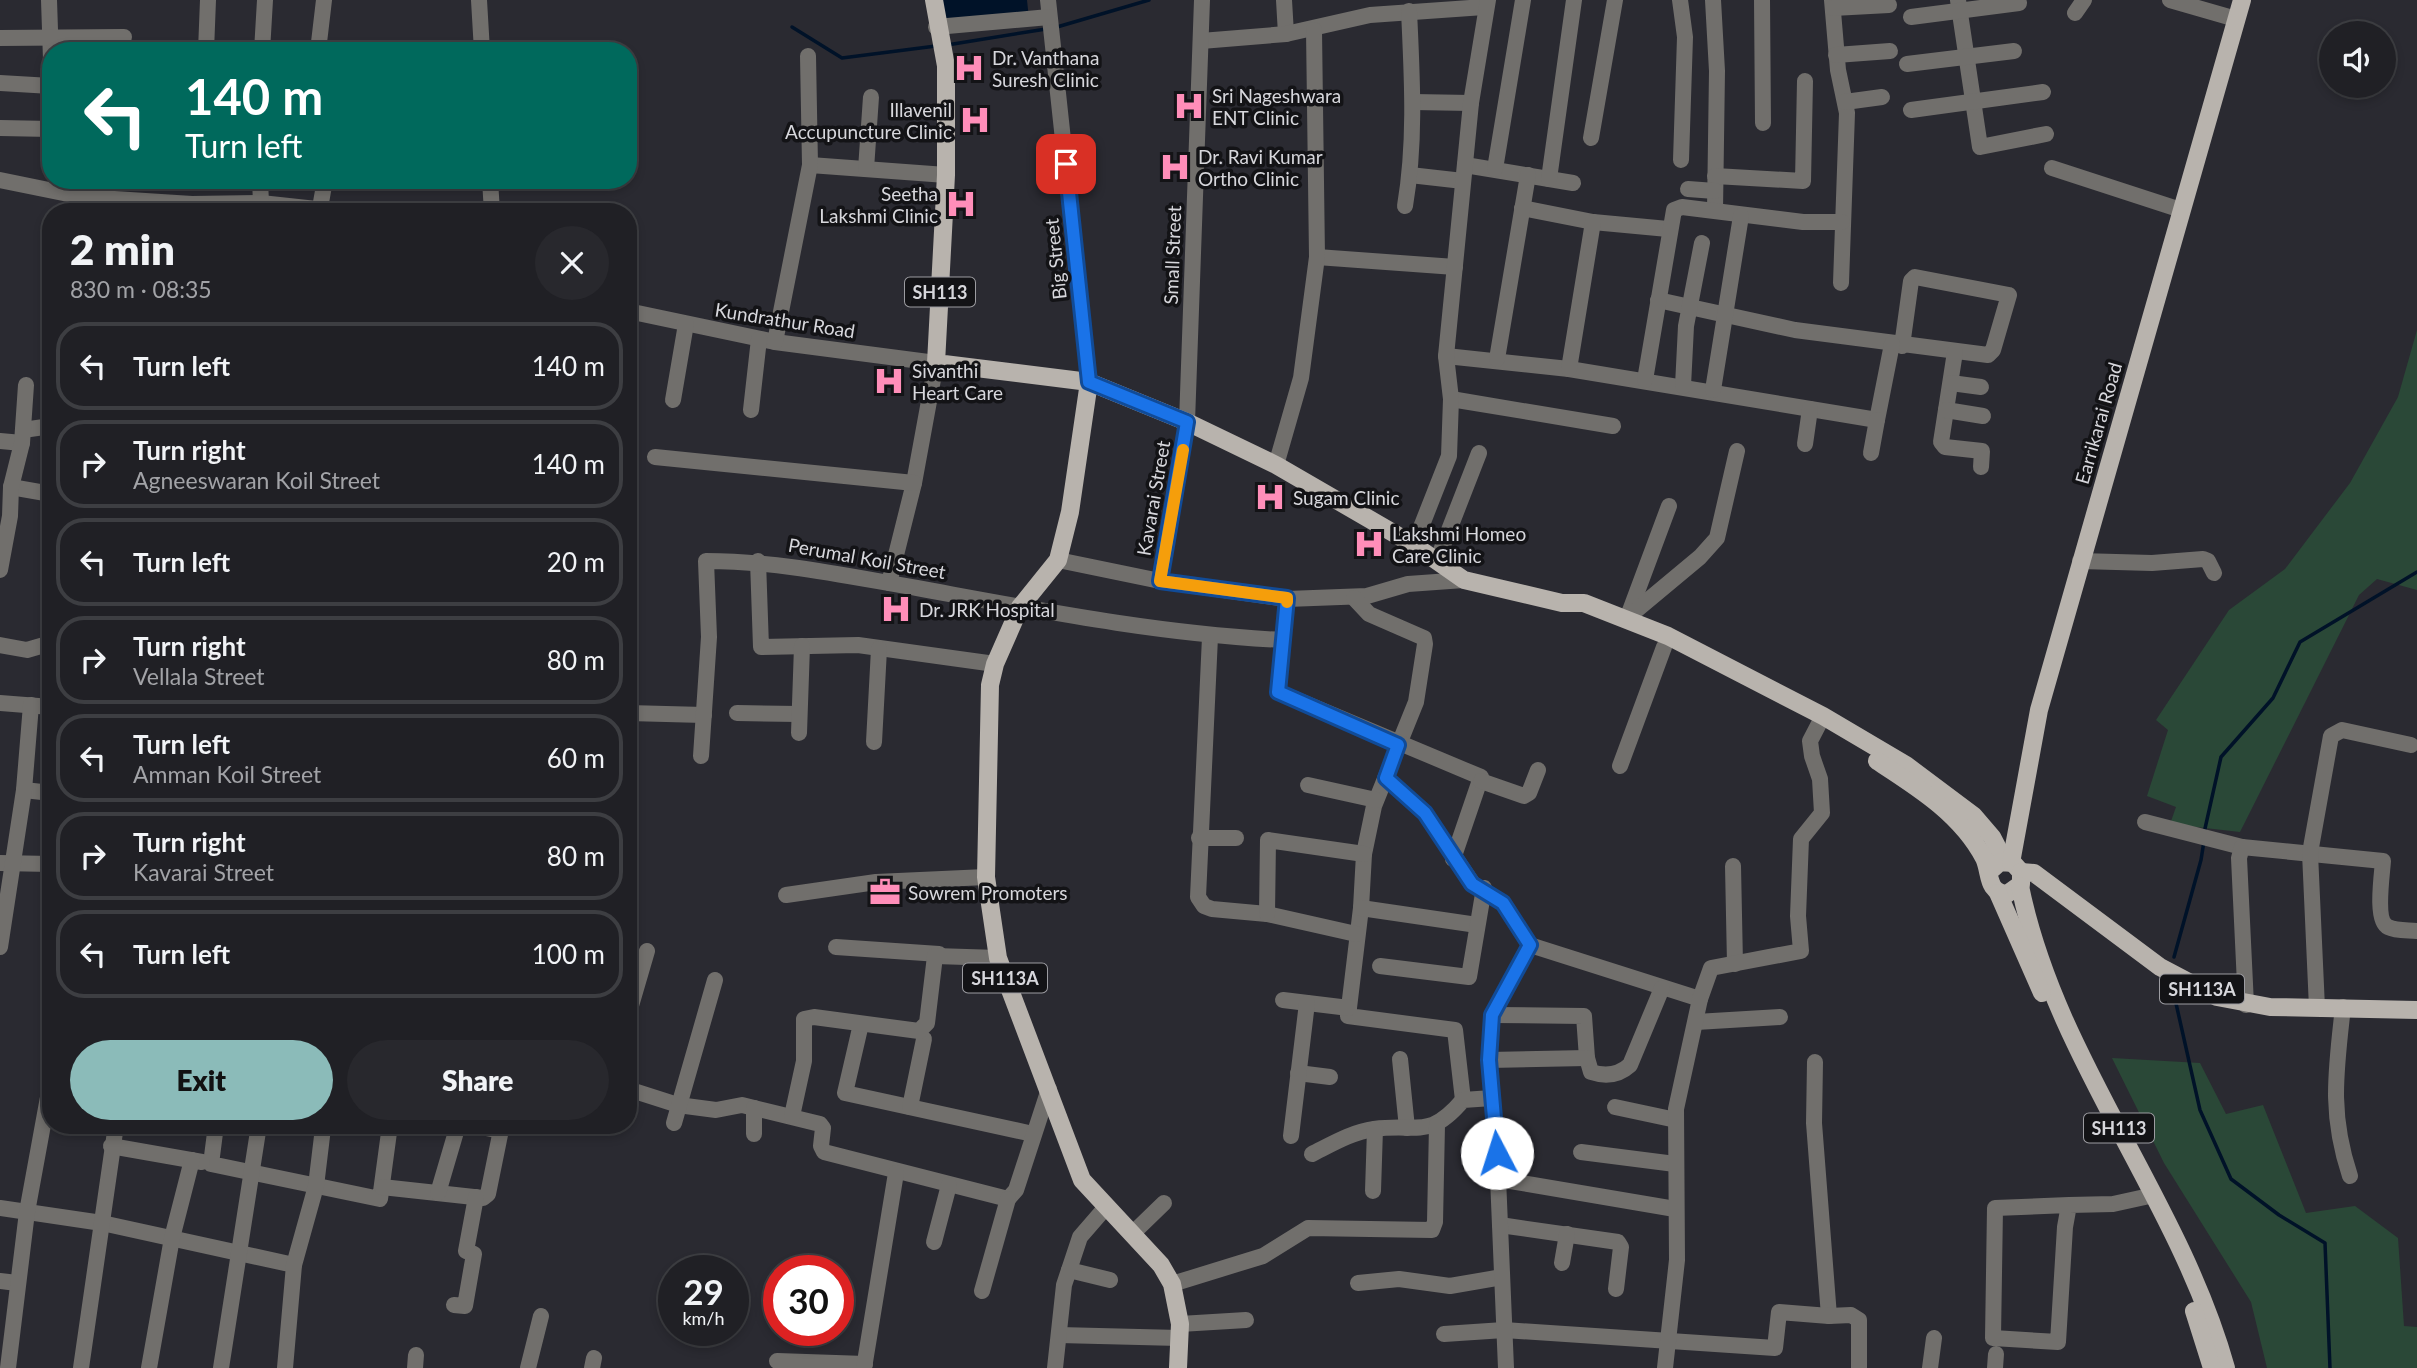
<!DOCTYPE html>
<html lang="en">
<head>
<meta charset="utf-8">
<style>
  body { margin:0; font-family:Lato,sans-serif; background:#28282d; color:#f1f3f6; height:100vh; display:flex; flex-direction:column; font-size:26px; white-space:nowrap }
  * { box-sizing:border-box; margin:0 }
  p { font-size:23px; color:#a2a3a7 }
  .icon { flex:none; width:38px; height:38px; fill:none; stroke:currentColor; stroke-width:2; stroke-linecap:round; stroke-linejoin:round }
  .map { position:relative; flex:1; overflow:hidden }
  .side { position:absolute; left:42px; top:203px; width:595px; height:931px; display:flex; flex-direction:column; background:#202025; border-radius:28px; box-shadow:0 4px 10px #0003,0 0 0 2px #3d3e42 }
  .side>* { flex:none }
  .banner { position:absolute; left:42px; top:42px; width:595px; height:147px; border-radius:28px; box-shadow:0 4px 10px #0003,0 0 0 2px #3d3e42; background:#00695c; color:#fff; overflow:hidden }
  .fabs { position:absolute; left:2319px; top:21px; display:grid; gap:14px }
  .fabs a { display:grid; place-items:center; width:77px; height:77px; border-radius:50%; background:#202025; box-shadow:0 4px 10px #0003,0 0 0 2px #3d3e42; font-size:35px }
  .speed { position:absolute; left:658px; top:1255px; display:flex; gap:14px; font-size:35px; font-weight:700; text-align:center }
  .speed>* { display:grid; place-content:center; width:91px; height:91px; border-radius:50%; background:#202025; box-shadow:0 4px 10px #0003,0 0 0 2px #3d3e42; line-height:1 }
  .speed small { font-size:18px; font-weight:400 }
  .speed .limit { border:10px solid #d22; background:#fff; color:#111 }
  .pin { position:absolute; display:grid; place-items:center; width:60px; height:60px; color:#fff; margin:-30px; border-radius:14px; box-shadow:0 4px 10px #0006 }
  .me { position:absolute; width:77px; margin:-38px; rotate:355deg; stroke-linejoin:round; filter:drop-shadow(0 0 5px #0008) }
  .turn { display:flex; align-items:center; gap:24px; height:147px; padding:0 28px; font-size:32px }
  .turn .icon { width:91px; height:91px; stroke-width:2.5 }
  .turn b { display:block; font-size:49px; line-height:60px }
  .round { display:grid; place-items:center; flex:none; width:74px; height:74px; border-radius:37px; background:#28282d }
  .head { display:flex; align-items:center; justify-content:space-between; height:119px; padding:0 28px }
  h1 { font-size:42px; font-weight:800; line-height:52px }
  .button { display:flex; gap:14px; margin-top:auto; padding:14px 28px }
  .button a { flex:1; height:80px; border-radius:42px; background:#8bbbb9; color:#111; font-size:28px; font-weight:800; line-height:80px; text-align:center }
  .button a+a { background:#28282d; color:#f1f3f6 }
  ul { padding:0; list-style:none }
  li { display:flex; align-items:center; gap:21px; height:88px; margin:0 14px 10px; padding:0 14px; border:4px solid #3d3e42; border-radius:28px }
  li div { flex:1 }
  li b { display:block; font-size:26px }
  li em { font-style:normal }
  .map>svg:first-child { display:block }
</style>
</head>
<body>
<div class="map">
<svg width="2417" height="1368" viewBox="0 0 2417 1368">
  <rect width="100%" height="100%" fill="#2a2a31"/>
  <!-- green -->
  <g fill="#2a4837">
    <polygon points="2417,330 2417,590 2377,579 2359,595 2240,832 2170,824 2176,807 2147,796 2168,730 2156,720 2229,610 2285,569 2350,483 2398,397"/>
    <polygon points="2112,1058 2200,1063 2226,1114 2263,1105 2306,1213 2355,1206 2398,1238 2404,1326 2417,1327 2417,1368 2267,1368 2251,1302 2164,1163"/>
  </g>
  <!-- water -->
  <polygon fill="#001228" points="941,0 1027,0 1029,19 943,24"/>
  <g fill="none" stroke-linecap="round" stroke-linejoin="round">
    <!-- stream -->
    <g stroke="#001228" stroke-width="3.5">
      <polyline points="792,27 842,58 936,46"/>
      <polyline points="1057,27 1149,0"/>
      <polyline points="947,45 1046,29"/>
      <polyline points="2204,833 2221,757 2273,698 2300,642 2417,572"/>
      <polyline points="2174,957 2201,860 2204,841"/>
      <polyline points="2173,990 2200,1110 2231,1179 2279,1215 2325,1243 2330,1368"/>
    </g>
    <!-- minor -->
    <g stroke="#716f6c" stroke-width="16">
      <polyline points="49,0 51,60"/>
      <polyline points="479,0 482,51"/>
      <polyline points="1048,0 1089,382"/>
      <polyline points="1284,0 1286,34"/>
      <polyline points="1680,0 1685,37 1681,160"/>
      <polyline points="1713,0 1717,71 1715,210"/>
      <polyline points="1762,0 1763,123"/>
      <polyline points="1832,0 1838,70 1847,113 1841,283"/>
      <polyline points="1958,0 1980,147 2046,134"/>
      <polyline points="2170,0 2236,19"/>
      <polyline points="1833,8 1889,5"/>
      <polyline points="2075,13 2084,0"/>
      <polyline points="1911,17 2019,3"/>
      <polyline points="936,27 1049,17"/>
      <polyline points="0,38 124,37"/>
      <polyline points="1201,41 1286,34 1370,15 1484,7"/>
      <polyline points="206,51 208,0"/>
      <polyline points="262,51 265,0"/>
      <polyline points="318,51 324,0"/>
      <polyline points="1836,55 1890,51"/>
      <polyline points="1907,64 2014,51"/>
      <polyline points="0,83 51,86"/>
      <polyline points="1413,102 1471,103"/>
      <polyline points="1845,102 1882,97"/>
      <polyline points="1911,110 2043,92"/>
      <polyline points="0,128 51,129"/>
      <polyline points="1591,138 1615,0"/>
      <polyline points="810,165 946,175"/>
      <polyline points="1465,165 1573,183"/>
      <polyline points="2052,168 2181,210"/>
      <polyline points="866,169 871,97"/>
      <polyline points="1495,169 1523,0"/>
      <polyline points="1410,175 1463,181"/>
      <polyline points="1715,176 1803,181 1805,81"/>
      <polyline points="1549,179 1574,0"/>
      <polyline points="0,180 83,197 192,204 261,203 344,212"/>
      <polyline points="260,180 261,203"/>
      <polyline points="490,180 492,212"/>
      <polyline points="1688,189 1715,191"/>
      <path d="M1405 206C1416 141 1412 76 1409 11"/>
      <polyline points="320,208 325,180"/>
      <polyline points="1522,208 1593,222 1668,229"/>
      <polyline points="1317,257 1455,267"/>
      <polyline points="1658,300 1795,330 1988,355 1993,350 2009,295 1915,277 1911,281 1902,346"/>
      <polyline points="628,311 775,342 936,363 914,483 889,583"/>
      <polyline points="775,342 810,165 808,56"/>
      <polyline points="1955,352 1941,442 1945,447 1982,451 1981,467"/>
      <polyline points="1446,356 1569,369 1877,420 1892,344"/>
      <polyline points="1497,359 1528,175"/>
      <polyline points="1569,369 1593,222"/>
      <polyline points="1645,380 1674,210 1682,207 1803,222 1842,222"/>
      <polyline points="1951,383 1981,387"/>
      <polyline points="1683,386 1686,326 1702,243"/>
      <polyline points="1713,390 1741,216"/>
      <polyline points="1451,399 1613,426"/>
      <polyline points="673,400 686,324"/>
      <polyline points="751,410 759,339"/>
      <polyline points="1946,410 1983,416"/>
      <polyline points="23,430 51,426"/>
      <polyline points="0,441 22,443"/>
      <polyline points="1805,444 1810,409"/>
      <polyline points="1871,453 1877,420"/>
      <polyline points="655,457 914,483"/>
      <polyline points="1276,465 1301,378 1317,257 1314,30"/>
      <polyline points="11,487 51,494"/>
      <polyline points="1414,545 1449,456 1451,399 1446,356 1471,103 1488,0"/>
      <polyline points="1058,560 1160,581 1287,599 1367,596 1408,584 1464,580"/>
      <polyline points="758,561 761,647 858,645 995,664"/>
      <polyline points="1437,561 1479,453"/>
      <polyline points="2080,561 2152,563 2203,559 2208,561 2214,573"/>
      <polyline points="0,570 10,516 11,487 22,443 26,385"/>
      <polyline points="1160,581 1187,422 1202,0"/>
      <polyline points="1354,598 1369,614 1424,638 1425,644 1416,702 1374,806 1364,854 1361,908 1348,1016 1455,1030 1463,1100"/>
      <polyline points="1287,599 1278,692 1481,777 1453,859"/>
      <polyline points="1628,616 1669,506"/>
      <polyline points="1628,617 1700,557 1717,538 1737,451"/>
      <polyline points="1210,637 1198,897 1204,906 1212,909 1267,914 1356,934"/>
      <polyline points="0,645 27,650 51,643"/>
      <polyline points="0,703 51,707"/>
      <polyline points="628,713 704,715"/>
      <polyline points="737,713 799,714"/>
      <polyline points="799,733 802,646"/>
      <polyline points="874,742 879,649"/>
      <path d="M701 756 709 637 706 561C778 561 846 576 917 588 1038 610 1159 634 1282 640"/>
      <polyline points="1620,766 1664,647"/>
      <polyline points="1386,778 1425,813 1473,884 1503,903 1530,945 1700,999"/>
      <polyline points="1481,781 1524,796 1529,793 1538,770"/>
      <polyline points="1308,785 1376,800"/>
      <polyline points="24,790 51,793"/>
      <polyline points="628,805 631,798"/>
      <polyline points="2145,822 2242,847"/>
      <polyline points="1199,838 1236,838"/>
      <polyline points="0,863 51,864"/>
      <polyline points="1733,866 1735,964"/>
      <polyline points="786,895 876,882 986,877"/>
      <polyline points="1361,908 1477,925"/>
      <polyline points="1267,914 1268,840 1364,854"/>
      <polyline points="0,947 24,790 31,705"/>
      <polyline points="836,947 939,954"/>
      <polyline points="1380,966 1469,977 1484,888"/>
      <polyline points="1283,1000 1349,1008"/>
      <path d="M2246 1005 2239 858 2242 847 2383 861C2382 875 2375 921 2388 927 2396 931 2408 930 2417 931"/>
      <path d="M2343 1007C2336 1071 2329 1113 2350 1176"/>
      <polyline points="2317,1008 2310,853 2331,736 2342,730 2411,745"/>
      <path d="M1492 1015 1584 1016 1587 1058 1591 1072C1606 1077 1619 1075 1630 1065L1662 988"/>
      <polyline points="628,1016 647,951"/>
      <polyline points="1696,1022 1780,1017"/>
      <polyline points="861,1024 845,1093 1033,1134"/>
      <polyline points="1400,1059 1407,1128"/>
      <polyline points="1489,1060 1587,1058"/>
      <polyline points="1815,1062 1814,1123 1829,1316"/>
      <polyline points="1298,1073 1330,1077"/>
      <polyline points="628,1089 678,1105 716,1110 742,1105 820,1124 823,1128 821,1146 824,1152 1008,1199 1016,1190 1049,1089"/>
      <polyline points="910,1107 924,1039"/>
      <polyline points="1615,1107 1676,1120"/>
      <polyline points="792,1116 804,1061 804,1019 814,1017 919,1031 927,1023 935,956 998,958"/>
      <polyline points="674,1123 715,980"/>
      <polyline points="216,1125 211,1164 380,1199 390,1125"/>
      <polyline points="471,1125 501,1131"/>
      <polyline points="754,1134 754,1108"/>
      <polyline points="1291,1136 1307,1003"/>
      <polyline points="111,1146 202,1162"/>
      <polyline points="1581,1152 1675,1164"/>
      <path d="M1312 1154C1332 1144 1352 1132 1374 1129 1418 1123 1429 1140 1463 1100L1492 1098"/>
      <polyline points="1498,1179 1675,1209"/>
      <polyline points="382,1187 483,1198 488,1194 502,1125"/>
      <polyline points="1373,1191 1375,1129"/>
      <polyline points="438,1193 458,1125"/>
      <polyline points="2069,1205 1995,1208 1993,1338 2058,1342 2065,1227 2069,1205 2113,1204 2154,1195"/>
      <polyline points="0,1208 102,1223 294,1265"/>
      <polyline points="1500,1225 1618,1242 1621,1247 1616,1289"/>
      <polyline points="1132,1234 1164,1203"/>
      <polyline points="934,1242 949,1185"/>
      <polyline points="1562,1263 1567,1234"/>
      <polyline points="1069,1270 1110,1280"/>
      <polyline points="0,1281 17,1283"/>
      <polyline points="1358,1283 1399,1279 1450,1286 1502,1277"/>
      <polyline points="1172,1284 1263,1256 1308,1228 1432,1230 1435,1222 1437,1125"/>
      <polyline points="982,1291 1008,1199"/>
      <polyline points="454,1305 465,1306 474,1254 466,1251 476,1197"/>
      <polyline points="1180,1324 1246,1320"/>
      <polyline points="1444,1334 1504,1330 1775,1348 1779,1312 1829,1316 1851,1315 1859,1320 1859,1368"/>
      <polyline points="1059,1335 1179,1338"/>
      <polyline points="777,1361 865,1364"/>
      <polyline points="8,1368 27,1212 51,1081"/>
      <polyline points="81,1368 116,1125"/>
      <polyline points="149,1368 172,1238 192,1160"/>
      <polyline points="221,1368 259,1125"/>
      <polyline points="285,1368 294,1265 316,1186 323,1128"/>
      <polyline points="415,1368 416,1355"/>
      <polyline points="528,1368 541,1316"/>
      <polyline points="592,1368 594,1358"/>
      <polyline points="864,1368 896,1173"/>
      <polyline points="1055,1368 1064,1285 1080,1237 1106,1207"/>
      <polyline points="1506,1368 1497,1154 1489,1060 1492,1015 1530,945"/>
      <polyline points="1665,1368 1677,1260 1676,1109 1700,999 1711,968 1801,951 1798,916 1801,839 1822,813 1820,779 1812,756 1810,741 1823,716"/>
      <polyline points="1930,1368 1934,1338"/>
      <polyline points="1995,1368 1996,1354"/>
    </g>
    <!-- major -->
    <g stroke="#b8b3ad" stroke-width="18">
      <polyline points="934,0 946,66 946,175 936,363 1089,382 1187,422 1276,465 1414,545 1464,580 1562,603 1584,603 1668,636 1823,716 1906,765 1974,816 1992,837 2005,862"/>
      <polyline points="1089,382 1070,512 1058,560 1020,607 995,664 990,685 986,877 998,958 1082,1180 1161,1265 1172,1284 1180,1324 1178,1368"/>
      <path d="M1877 761C1917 787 1961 814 1984 858 1991 873 1986 892 2007 894L2021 884V872L2013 863 2000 862 1990 871"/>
      <polyline points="2011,863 2039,710 2242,0"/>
      <polyline points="2021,872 2034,873 2160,967 2217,997 2270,1007 2417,1010"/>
      <path d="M2020 886C2055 1059 2179 1199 2226 1368"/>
      <polyline points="1998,893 2042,993"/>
      <polyline points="2194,1311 2212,1368"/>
    </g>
  </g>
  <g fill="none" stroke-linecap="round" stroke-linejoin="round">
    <!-- route casing -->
    <g stroke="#114b97" stroke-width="18">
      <polyline id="route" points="1066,164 1089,382 1187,422 1160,581 1287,598 1278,692 1398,745 1386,778 1425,813 1472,884 1503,903 1530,945 1492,1015 1489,1060 1497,1153"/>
    </g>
    <!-- route -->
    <use href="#route" stroke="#1a73e8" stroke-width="12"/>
    <!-- slow -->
    <polyline stroke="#f59e0b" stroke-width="12" points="1183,450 1160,581 1287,598 1287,602"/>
  </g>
  <!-- icons -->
  <defs>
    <g id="hospital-bare" transform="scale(2.415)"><path d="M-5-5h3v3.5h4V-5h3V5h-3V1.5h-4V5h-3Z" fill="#ff8eb9" stroke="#131316" stroke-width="2.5" paint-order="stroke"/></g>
    <g id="office-bare" transform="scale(2.415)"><path d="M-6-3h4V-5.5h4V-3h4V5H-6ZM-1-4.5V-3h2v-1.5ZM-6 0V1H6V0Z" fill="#ff8eb9" stroke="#131316" stroke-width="2.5" paint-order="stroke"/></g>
  </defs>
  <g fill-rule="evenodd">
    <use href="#hospital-bare" x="969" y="68"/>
    <use href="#hospital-bare" x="1189" y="106"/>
    <use href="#hospital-bare" x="975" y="120"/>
    <use href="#hospital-bare" x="1175" y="167"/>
    <use href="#hospital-bare" x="961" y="204"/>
    <use href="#hospital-bare" x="889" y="381"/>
    <use href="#hospital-bare" x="1270" y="497"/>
    <use href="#hospital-bare" x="1369" y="544"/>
    <use href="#hospital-bare" x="896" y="609"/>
    <use href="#office-bare" x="885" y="892"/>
  </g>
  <g text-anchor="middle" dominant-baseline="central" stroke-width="7" stroke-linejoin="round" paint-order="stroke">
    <!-- shield labels -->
    <g fill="#131316" stroke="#9c9ca1" stroke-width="2">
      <rect x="905" y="277.5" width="70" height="29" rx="5"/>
      <rect x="963" y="963.5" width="84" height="29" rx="5"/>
      <rect x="2160" y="974.5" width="84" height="29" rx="5"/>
      <rect x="2084" y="1113.5" width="70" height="29" rx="5"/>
    </g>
    <g font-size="18" font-weight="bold" fill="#d7d7dc">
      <text x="940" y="292">SH113</text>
      <text x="1005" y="978">SH113A</text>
      <text x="2202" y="989">SH113A</text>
      <text x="2119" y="1128">SH113</text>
    </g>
    <!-- poi labels -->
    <g font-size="19" fill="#d7d7dc" stroke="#131316" text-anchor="start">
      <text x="992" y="57">Dr. Vanthana<tspan x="992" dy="22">Suresh Clinic</tspan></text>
      <text x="1212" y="95">Sri Nageshwara<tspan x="1212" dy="22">ENT Clinic</tspan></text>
      <text x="952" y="109" text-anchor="end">Illavenil<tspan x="952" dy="22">Accupuncture Clinic</tspan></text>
      <text x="1198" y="156">Dr. Ravi Kumar<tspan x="1198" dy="22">Ortho Clinic</tspan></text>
      <text x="938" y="193" text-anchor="end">Seetha<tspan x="938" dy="22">Lakshmi Clinic</tspan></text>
      <text x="912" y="370">Sivanthi<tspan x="912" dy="22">Heart Care</tspan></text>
      <text x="1293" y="497">Sugam Clinic</text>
      <text x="1392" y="533">Lakshmi Homeo<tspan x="1392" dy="22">Care Clinic</tspan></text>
      <text x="919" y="609">Dr. JRK Hospital</text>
      <text x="908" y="892">Sowrem Promoters</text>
    </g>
    <!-- street labels -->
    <g font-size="19" fill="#d7d7dc" stroke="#131316">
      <text transform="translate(1172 255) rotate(-88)">Small Street</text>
      <text transform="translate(1055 259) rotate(-96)">Big Street</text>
      <text transform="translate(785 320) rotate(9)">Kundrathur Road</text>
      <text transform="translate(2098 423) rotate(-74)">Earrikarai Road</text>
      <text transform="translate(1153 498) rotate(-80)">Kavarai Street</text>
      <text transform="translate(867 558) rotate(10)">Perumal Koil Street</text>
    </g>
  </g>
</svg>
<div class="fabs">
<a><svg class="icon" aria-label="sound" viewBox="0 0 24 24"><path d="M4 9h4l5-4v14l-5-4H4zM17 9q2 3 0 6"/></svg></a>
</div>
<div class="speed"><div>29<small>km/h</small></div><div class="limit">30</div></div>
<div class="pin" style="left:1066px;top:164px;background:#d93025"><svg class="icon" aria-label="arrive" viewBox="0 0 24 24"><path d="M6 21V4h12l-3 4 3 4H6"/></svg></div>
<svg class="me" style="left:1497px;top:1153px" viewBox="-20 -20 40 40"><circle r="19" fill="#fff"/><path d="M0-13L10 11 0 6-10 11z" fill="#1a73e8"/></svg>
<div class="banner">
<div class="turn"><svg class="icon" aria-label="left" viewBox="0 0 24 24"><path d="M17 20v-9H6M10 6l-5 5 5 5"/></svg><div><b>140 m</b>Turn left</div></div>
</div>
<section class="side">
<div class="head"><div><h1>2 min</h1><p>830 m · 08:35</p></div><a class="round"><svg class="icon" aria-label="close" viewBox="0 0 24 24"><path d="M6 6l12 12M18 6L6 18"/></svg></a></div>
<ul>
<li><svg class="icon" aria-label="left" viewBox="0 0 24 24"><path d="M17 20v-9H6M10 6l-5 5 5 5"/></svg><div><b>Turn left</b></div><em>140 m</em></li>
<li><svg class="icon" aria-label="right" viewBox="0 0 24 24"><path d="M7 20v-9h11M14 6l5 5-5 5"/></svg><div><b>Turn right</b><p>Agneeswaran Koil Street</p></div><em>140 m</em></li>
<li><svg class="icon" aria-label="left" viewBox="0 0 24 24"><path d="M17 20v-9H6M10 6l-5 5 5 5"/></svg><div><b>Turn left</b></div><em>20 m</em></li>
<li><svg class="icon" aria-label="right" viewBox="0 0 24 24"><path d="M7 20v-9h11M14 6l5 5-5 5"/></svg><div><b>Turn right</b><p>Vellala Street</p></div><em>80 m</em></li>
<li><svg class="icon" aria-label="left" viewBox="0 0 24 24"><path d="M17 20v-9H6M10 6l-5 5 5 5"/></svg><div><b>Turn left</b><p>Amman Koil Street</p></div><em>60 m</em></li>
<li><svg class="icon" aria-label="right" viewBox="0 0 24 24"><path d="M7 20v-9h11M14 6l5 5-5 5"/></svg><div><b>Turn right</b><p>Kavarai Street</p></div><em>80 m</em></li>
<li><svg class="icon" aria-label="left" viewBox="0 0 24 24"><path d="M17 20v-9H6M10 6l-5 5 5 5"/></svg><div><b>Turn left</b></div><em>100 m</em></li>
</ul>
<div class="button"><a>Exit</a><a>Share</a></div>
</section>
</div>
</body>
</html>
